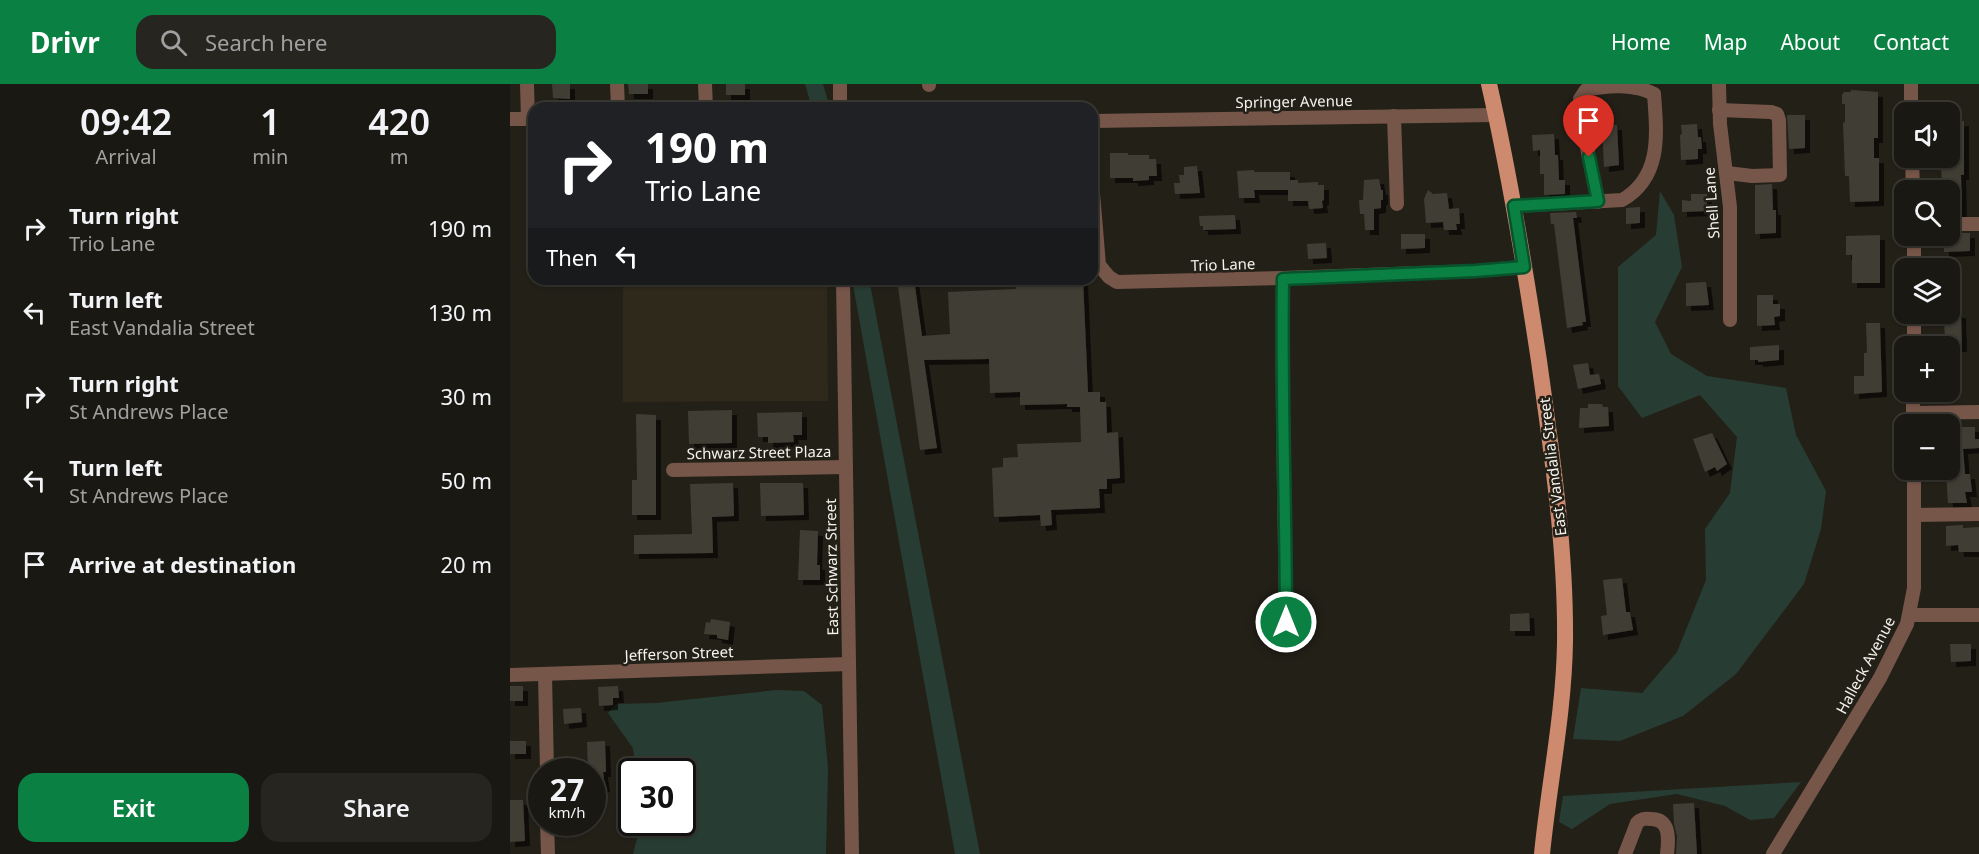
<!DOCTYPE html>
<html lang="en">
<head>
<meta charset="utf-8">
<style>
  body { margin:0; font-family:"Noto Sans",sans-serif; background:#272520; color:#f1f3f6; height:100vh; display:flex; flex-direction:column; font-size:22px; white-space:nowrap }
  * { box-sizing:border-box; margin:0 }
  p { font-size:20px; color:#9fa09f }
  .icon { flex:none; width:33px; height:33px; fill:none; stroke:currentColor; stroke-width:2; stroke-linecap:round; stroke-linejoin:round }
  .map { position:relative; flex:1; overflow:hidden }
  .sheet { display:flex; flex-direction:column; background:#1a1812; width:510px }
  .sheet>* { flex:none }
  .hud { position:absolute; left:18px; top:18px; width:570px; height:183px; border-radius:18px; box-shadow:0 2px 4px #0004,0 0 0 2px #383732; background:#202124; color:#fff; overflow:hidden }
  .controls { position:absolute; left:1384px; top:18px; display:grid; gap:12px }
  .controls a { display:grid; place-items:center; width:66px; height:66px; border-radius:12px; background:#1a1812; box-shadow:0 2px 4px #0004,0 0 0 2px #383732; font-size:30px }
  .speed { position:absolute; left:18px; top:674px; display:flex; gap:12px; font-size:30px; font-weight:700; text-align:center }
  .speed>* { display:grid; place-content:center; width:78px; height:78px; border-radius:50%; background:#1a1812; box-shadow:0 2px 4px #0004,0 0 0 2px #383732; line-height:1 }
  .speed small { font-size:15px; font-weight:400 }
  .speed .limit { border:3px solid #111; border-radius:9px; background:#fff; color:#111 }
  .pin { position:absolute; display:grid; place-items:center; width:51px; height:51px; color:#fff; margin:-62px -26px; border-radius:50% 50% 50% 0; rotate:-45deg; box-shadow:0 0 6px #0007 }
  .pin .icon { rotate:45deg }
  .me { position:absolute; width:66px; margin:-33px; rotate:0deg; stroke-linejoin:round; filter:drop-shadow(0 0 4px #0008) }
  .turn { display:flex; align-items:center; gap:21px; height:126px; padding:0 18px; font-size:27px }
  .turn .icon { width:78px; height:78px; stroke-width:2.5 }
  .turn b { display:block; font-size:42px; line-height:51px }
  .then { display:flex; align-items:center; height:57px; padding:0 18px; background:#0003; gap:12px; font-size:22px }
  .eta { display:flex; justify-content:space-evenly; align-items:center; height:102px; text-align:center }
  .eta b { font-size:36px; font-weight:600; line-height:42px }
  .button { display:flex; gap:12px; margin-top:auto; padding:12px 18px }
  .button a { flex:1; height:69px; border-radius:18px; background:#0b8043; color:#fff; font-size:24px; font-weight:600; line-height:69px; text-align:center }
  .button a+a { background:#272520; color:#f1f3f6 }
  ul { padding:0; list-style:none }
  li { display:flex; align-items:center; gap:18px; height:84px; padding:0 18px }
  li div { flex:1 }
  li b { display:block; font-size:22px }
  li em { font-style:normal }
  header { display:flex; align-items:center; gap:36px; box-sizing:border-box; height:84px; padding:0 30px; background:#0b8043; color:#fff }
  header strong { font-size:28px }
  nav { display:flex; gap:33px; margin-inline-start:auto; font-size:21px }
  .search { width:420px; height:54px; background:#272520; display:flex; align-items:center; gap:15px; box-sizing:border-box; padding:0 21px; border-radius:18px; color:#9fa09f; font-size:22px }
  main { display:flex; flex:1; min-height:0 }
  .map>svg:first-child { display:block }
</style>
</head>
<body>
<header>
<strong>Drivr</strong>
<div class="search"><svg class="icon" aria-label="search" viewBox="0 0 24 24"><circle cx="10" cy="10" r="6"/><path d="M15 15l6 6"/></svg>Search here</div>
<nav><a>Home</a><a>Map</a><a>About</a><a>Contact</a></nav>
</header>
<main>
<section class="sheet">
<div class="eta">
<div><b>09:42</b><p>Arrival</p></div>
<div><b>1</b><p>min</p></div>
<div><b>420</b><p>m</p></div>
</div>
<ul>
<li><svg class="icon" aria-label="right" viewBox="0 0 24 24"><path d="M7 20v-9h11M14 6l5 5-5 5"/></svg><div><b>Turn right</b><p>Trio Lane</p></div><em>190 m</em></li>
<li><svg class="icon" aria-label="left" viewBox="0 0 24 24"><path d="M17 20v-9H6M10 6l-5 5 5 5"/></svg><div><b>Turn left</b><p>East Vandalia Street</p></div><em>130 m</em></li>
<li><svg class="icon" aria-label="right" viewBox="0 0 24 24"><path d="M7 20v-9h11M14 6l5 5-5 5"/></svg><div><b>Turn right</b><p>St Andrews Place</p></div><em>30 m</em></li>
<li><svg class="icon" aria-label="left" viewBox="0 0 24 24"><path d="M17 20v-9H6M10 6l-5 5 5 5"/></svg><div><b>Turn left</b><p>St Andrews Place</p></div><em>50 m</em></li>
<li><svg class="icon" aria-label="arrive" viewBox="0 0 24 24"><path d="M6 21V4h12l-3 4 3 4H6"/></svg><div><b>Arrive at destination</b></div><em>20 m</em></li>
</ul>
<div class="button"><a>Exit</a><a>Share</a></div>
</section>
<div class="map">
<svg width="1469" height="770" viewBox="0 0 1469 770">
  <defs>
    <filter id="shadow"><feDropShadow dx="5" dy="5" stdDeviation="0" flood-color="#0009"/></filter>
  </defs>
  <rect width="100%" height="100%" fill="#232018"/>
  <!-- built -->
  <polygon fill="#2f291c" points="113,195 317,195 318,317 113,318"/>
  <!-- green -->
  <g fill="#273d33">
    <polygon points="295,0 313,0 320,24 302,24"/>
    <polygon points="1150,107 1164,131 1172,183 1145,238 1161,270 1197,292 1276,304 1286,351 1316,407 1311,445 1294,500 1226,590 1173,632 1110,657 1063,655 1071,604 1132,609 1167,568 1196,496 1195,445 1220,409 1227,353 1190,311 1132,334 1108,302 1108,183 1146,151"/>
    <polygon points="342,195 359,195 470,770 445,770"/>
    <polygon points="267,606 294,607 312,621 318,684 316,770 123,770 128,751 128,738 172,738 172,687 126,687 123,664 98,629 106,620 146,619"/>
    <polygon points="1291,698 1264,734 1240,736 1215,722 1167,710 1100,720 1062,745 1049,738 1053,712"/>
  </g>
  <!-- building -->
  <g fill="#413d35" filter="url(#shadow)">
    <polygon points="42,0 60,0 60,15 43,14"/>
    <polygon points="118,0 138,0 138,10 119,10"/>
    <rect x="216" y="0" width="19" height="11"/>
    <polygon points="1341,6 1368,8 1368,54 1364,54 1364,74 1369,74 1369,117 1340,118 1339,92 1335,92 1333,39 1335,38 1335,20 1332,20 1332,11 1334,8 1341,8"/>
    <polygon points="1277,31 1295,31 1295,64 1279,65"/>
    <polygon points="1454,37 1454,91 1451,91 1452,130 1440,131 1440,106 1432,106 1431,76 1433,77 1433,74 1440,74 1440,38"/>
    <polygon points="1187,40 1188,53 1191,53 1192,65 1188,65 1188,75 1171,76 1170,51 1172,50 1171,41"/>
    <polygon points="1092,41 1107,41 1109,81 1094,83"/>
    <polygon points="1044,50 1045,71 1048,71 1049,96 1055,96 1055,110 1034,111 1034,90 1030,90 1030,66 1023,67 1022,51"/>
    <polygon points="600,69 618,69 618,71 639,71 639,75 646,75 647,92 639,92 639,96 623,97 623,94 600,94"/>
    <polygon points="687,82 690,109 665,110 664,99 670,99 669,91 674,91 674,83"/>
    <polygon points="744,86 744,88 780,88 780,96 788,96 788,99 808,98 808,101 814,101 814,116 812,117 813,124 799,125 798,117 778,117 778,106 744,106 745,114 729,114 727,87"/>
    <polygon points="869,95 871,106 873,106 873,116 871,116 871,124 864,125 864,146 855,146 854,130 850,130 849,116 853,116 854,96"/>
    <polygon points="1262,100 1263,126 1266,126 1266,149 1245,150 1245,101"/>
    <polygon points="918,106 923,110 937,109 939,125 949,124 950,140 946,140 947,146 934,146 933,138 916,139 914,115"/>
    <polygon points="1181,110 1197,110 1197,127 1172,128 1172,116 1181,117"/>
    <polygon points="1130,123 1130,139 1116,140 1116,124"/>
    <polygon points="1066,128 1067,134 1063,134 1076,238 1072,238 1073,241 1057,244 1044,140 1041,140 1040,129"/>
    <polygon points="725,131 726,145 693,146 693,142 690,142 689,132"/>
    <polygon points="1440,149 1460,149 1460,167 1434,168 1434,161 1429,162 1429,152 1440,152"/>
    <polygon points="891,150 915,150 915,164 891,165"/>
    <polygon points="1370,151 1370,199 1342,199 1342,171 1336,171 1336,152"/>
    <polygon points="816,159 817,174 798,175 797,160"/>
    <polygon points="387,195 404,195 412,252 440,250 438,208 506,205 505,195 573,195 578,308 590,308 590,318 596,318 597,349 608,348 610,394 597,395 597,405 589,405 590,424 541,426 542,441 531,442 530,431 484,433 482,384 493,383 493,374 508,373 507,360 571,358 570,323 557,323 557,320 510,321 510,308 480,309 479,275 414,276 427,364 410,366"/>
    <polygon points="1196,198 1199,221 1176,222 1176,199"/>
    <polygon points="1247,211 1263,211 1263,220 1270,220 1270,232 1264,233 1265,241 1247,242"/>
    <polygon points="1451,229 1452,263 1432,262 1432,253 1435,253 1434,238 1437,238 1436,230"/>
    <polygon points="1356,239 1370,239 1372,308 1344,310 1344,292 1354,292 1354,269 1357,269"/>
    <polygon points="1269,261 1269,276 1248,278 1248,276 1240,276 1240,263"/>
    <polygon points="1078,279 1080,291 1089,290 1091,300 1068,305 1063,281"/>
    <polygon points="1078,320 1092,320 1093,323 1098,323 1099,342 1069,344 1070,324 1078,324"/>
    <polygon points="222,326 222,359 179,360 178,327"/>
    <polygon points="292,328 292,351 283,351 284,358 258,359 258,353 248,353 247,329"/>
    <polygon points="126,330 146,331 146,431 122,431 122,396 127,396"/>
    <polygon points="1450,343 1465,343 1465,355 1469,355 1469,364 1453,365 1455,390 1460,390 1462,408 1455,408 1457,419 1438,419 1436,389 1444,388 1443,357 1449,356"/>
    <polygon points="1202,349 1217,380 1207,387 1205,383 1195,388 1183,355"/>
    <polygon points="223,399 224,432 202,433 203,469 124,470 124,451 182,450 180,400"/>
    <polygon points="250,399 293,399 294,431 251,432"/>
    <polygon points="1453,441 1453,444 1469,443 1469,468 1449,468 1448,461 1436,462 1436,442"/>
    <polygon points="290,446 308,447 307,481 310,481 310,496 288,496"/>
    <polygon points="1112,494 1116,528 1120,528 1123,546 1093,551 1091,532 1097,531 1093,496"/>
    <polygon points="1019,529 1020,547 1000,547 1000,530"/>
    <polygon points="201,535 220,538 218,556 207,554 207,551 194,550 196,538 200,539"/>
    <polygon points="1440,560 1461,560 1461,577 1441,578"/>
    <rect x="0" y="602" width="13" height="15"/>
    <polygon points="108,602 109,614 103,614 103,621 89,622 88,603"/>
    <polygon points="71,624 72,638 54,640 53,625"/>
    <rect x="0" y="657" width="16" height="13"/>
    <polygon points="95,657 96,688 93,688 95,703 82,704 82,687 78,687 77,658"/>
    <polygon points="0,716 13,716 15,757 0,758"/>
    <polygon points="1184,719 1187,770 1166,770 1167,752 1164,740 1163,720"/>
  </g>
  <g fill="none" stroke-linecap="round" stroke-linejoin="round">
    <!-- minor -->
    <g stroke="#765649" stroke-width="14">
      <polyline points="17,0 18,35"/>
      <polyline points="107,0 108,24"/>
      <polyline points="195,0 196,24"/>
      <polyline points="330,0 330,24"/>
      <polyline points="1209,0 1210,40 1220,123 1220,236"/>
      <polyline points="1401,0 1401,28"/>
      <polyline points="419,1 419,0"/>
      <polyline points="347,24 362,24"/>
      <polyline points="1209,26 1261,28 1267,30 1269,36 1270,91 1242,92 1217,89"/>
      <polyline points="884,32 887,120"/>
      <polyline points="0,35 24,35"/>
      <polyline points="582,37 986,31"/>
      <polyline points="1402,74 1403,106"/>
      <polyline points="582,97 589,181 599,193 607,198 773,194 965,187 1014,183"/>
      <path d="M1004 122 1112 116C1152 93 1147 50 1144 10 1125 0 1098 1 1076 6L1070 15V29L1088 118"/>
      <polyline points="1440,140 1469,140"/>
      <polyline points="1404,184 1404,152"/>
      <path d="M773 194C771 309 775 423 776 538"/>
      <polyline points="333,195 342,770"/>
      <polyline points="1404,262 1404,230"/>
      <polyline points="1403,308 1403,340"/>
      <polyline points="1403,329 1469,328"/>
      <polyline points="163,386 336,383"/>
      <polyline points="1404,431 1469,430"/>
      <polyline points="1400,531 1469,531"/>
      <polyline points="35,590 37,687"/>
      <polyline points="0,591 339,580"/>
      <polyline points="37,738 38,770"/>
      <path d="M1115 770 1127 739C1131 735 1134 734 1141 735 1160 735 1159 754 1157 770"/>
      <polyline points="1263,770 1370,594 1397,540 1404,504 1404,386"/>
    </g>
    <!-- major -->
    <path stroke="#cd8a6f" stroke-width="16" d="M979 0C1000 92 1015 184 1029 277 1042 370 1056 464 1055 558 1054 629 1039 699 1032 770"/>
  </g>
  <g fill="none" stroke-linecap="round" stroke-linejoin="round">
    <!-- route casing -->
    <g stroke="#07532c" stroke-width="15">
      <path id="route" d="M776 538C776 424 771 309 773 195L965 187 1014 183 1004 122 1088 117 1079 73"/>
    </g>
    <!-- route -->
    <use href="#route" stroke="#0b8043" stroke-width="10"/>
  </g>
  <g text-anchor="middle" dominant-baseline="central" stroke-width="5" stroke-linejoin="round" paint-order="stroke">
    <!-- street labels -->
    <g font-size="15" fill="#f5f2ed" stroke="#232018">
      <text transform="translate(784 17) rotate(-1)">Springer Avenue</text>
      <text transform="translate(1201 119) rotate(-94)">Shell Lane</text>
      <text transform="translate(713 180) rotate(-2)">Trio Lane</text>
      <text transform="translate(249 368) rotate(-1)">Schwarz Street Plaza</text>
      <text transform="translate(1042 383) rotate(-97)">East Vandalia Street</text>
      <text transform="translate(321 483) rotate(-91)">East Schwarz Street</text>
      <text transform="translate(169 569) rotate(-2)">Jefferson Street</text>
      <text transform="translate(1355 581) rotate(-62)">Halleck Avenue</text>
    </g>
  </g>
</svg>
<div class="controls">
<a><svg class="icon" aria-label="sound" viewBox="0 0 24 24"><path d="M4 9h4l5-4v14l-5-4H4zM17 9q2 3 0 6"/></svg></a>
<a><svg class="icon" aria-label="search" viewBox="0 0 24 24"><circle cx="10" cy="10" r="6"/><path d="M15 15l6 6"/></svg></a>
<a><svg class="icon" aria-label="layers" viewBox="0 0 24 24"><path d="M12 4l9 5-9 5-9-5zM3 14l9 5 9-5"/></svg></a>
<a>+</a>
<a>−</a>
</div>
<div class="speed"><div>27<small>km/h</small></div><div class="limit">30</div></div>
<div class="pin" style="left:1079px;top:73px;background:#d93025"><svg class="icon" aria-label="arrive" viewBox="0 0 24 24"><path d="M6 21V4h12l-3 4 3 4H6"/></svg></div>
<svg class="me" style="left:776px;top:538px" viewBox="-20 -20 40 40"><circle r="17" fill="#0b8043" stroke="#fff" stroke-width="3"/><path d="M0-11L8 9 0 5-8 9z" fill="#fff"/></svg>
<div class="hud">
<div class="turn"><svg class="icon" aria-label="right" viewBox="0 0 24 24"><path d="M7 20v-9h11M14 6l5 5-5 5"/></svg><div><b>190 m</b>Trio Lane</div></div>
<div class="then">Then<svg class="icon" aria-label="left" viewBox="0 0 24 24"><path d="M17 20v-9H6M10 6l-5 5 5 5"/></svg></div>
</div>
</div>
</main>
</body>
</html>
